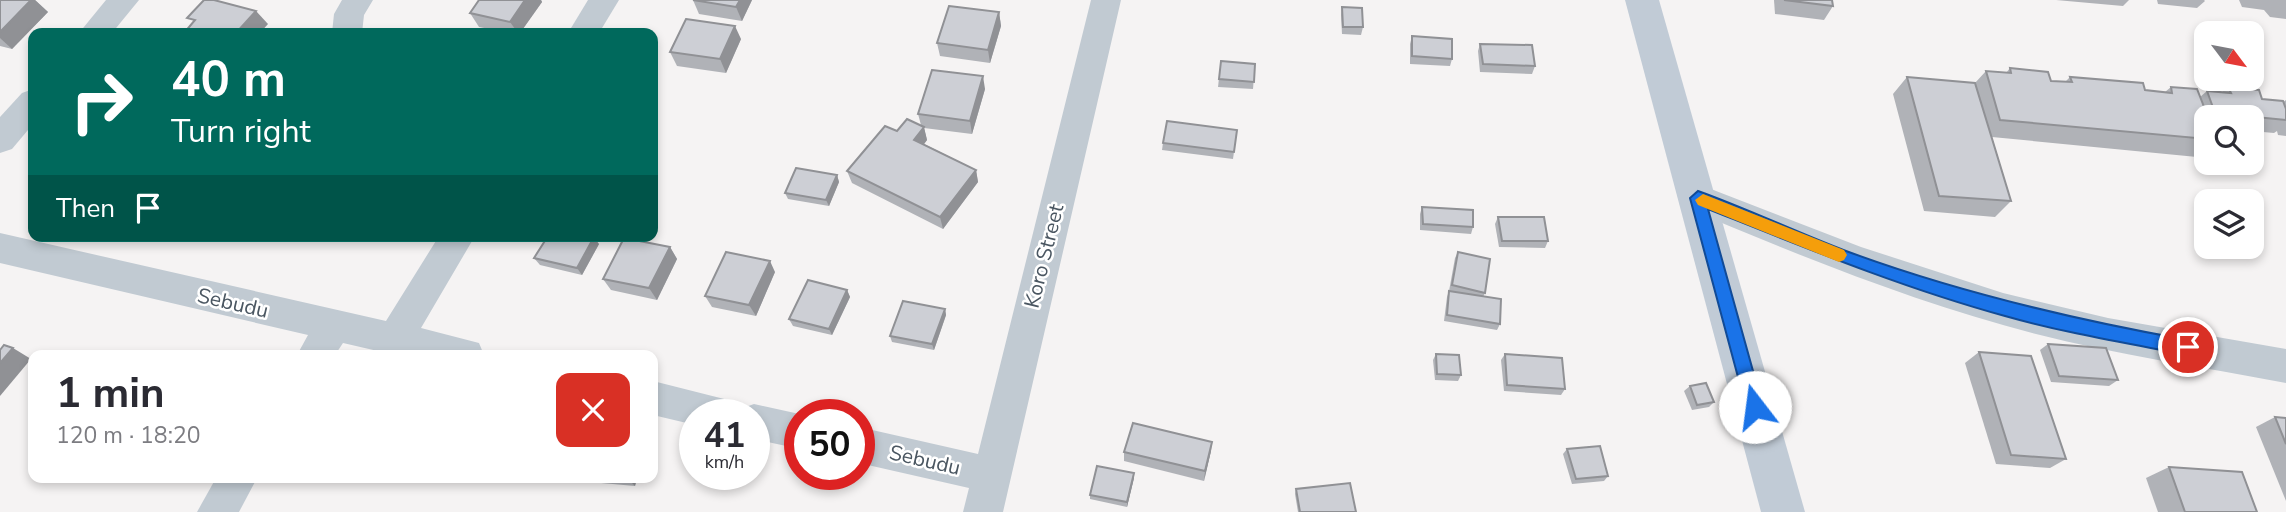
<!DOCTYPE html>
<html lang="en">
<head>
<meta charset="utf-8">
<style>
  body { margin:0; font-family:"Nunito Sans",sans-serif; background:#f2f2f3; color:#2b2b33; height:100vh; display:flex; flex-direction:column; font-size:26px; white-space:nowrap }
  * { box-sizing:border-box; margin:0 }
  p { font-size:23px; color:#7c7c81 }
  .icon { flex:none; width:38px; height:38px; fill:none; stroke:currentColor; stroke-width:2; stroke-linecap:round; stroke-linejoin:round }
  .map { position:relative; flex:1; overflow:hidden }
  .panel { position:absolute; left:28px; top:350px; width:630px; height:133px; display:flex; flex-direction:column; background:#fff; border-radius:14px; box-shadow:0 4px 10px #0003 }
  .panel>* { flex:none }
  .top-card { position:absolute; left:28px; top:28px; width:630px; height:214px; border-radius:14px; box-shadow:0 4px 10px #0003; background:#00695c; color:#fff; overflow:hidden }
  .needle { width:46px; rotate:122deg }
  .controls { position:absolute; left:2194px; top:21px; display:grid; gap:14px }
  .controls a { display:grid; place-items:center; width:70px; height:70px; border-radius:14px; background:#fff; box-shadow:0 4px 10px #0003; font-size:35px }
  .speed { position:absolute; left:679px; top:399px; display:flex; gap:14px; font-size:35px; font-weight:700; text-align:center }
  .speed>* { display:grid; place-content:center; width:91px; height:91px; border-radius:50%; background:#fff; box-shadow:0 4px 10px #0003; line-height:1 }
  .speed small { font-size:18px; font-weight:400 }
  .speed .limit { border:10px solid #d22; background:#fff; color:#111 }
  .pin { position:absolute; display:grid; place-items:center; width:60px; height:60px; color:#fff; margin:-30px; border:4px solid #fff; border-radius:50%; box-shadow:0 2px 7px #0007 }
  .me { position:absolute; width:77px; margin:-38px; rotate:345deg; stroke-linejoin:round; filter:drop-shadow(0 0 5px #0008) }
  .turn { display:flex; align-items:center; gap:24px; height:147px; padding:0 28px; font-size:32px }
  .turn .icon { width:91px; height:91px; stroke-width:2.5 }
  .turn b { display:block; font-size:49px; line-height:60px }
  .then { display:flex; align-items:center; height:66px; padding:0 28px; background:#0003; gap:14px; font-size:26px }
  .round { display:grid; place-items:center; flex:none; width:74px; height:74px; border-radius:14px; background:#f2f2f3 }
  .headline { display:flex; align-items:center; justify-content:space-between; height:119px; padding:0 28px }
  h1 { font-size:42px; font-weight:700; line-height:52px }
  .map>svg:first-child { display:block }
</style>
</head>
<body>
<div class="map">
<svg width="2286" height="512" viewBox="0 0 2286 512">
  <rect width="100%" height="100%" fill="#f5f3f3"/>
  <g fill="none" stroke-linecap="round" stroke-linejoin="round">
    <!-- minor -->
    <g fill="#c1cad2" fill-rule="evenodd">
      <polygon points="106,0 139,0 112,33 79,33"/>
      <polygon points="342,0 373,0 364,15 362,33 332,33 334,14"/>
      <polygon points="588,0 619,0 599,33 568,33"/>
      <polygon points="1091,0 1121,0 1003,512 963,512 969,488 859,463 859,427 978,454"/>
      <polygon points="33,89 33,124 12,149 0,153 0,117 22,93"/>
      <path d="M1698 184 1861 247 2003 293 2108 318 2286 349V383C2203 367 2118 355 2036 334 1916 303 1800 256 1686 208L1681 198 1686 188Z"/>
      <polygon points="0,233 386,321 439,236 475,236 421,328 479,343 484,355 395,355 343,343 335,355 297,355 308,335 0,263"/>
      <polygon points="653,381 740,403 743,408 754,404 804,415 800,415 800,449 754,439 754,415 695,415 695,425 653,415"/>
      <polygon points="216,478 257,478 239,512 197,512"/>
    </g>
    <!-- secondary -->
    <polygon fill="#c1cbd6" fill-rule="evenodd" points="1625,0 1659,0 1805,512 1761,512"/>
  </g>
  <!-- wall -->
  <g fill="#b0b2b7">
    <polygon points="0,0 35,0 48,12 12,49 0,46"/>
    <polygon points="479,0 541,0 542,2 520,33 510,33 479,27 470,13"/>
    <polygon points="693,0 752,0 742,21 699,14"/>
    <polygon points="1774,0 1832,0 1833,6 1824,20 1775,14"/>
    <polygon points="2056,0 2129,0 2123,6"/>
    <polygon points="2157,0 2204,0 2205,1 2197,8 2158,4"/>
    <polygon points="2239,0 2286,0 2286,19 2270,17 2264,10 2242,7"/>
    <polygon points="1342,7 1363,27 1361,35 1342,34 1341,15"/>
    <polygon points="999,12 1001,26 990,63 940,56 937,43"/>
    <polygon points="1412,36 1452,59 1450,66 1410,64 1410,44"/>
    <polygon points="741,39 726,73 677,66 670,52"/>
    <polygon points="1480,44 1535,66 1532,74 1480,72 1478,51"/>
    <polygon points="1221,61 1255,64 1253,89 1218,87"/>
    <polygon points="2010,68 2051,81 2065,82 2070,77 2145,90 2165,92 2171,87 2200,97 2207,91 2221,93 2228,87 2262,99 2283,102 2286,100 2286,136 2278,135 2277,131 2274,133 2252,131 2252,117 2207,117 2207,149 2197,157 1992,137 2011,201 1995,217 1924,211 1893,94 1907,77 1975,83 1986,71 2006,73"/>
    <polygon points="985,89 972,134 924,128 927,140 924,144 976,170 978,182 943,229 852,183 847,171 897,131 921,125 918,114"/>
    <polygon points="1237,130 1233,159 1162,150 1163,143"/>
    <polygon points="837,175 839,182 829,206 788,199 785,193"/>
    <polygon points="1422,207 1473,227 1471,234 1420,230 1420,214"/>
    <polygon points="1498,217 1548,241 1545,248 1499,247 1495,224"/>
    <polygon points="599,244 582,275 540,265 534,258"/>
    <polygon points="670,247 677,259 657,300 611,290 603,279"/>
    <polygon points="1458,252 1485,293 1483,297 1500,324 1497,330 1444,321 1447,297 1449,291 1455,258"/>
    <polygon points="775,272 756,316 712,307 705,296"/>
    <polygon points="847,290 850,297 832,335 793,326 789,319"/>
    <polygon points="945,309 946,315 934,350 892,342 890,336"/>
    <polygon points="2048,344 2118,380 2109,386 2051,382 2040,350"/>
    <polygon points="1979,352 2066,459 2050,468 1996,464 1965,363"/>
    <polygon points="1436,354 1461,375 1458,381 1435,380 1433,360"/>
    <polygon points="1505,354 1565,389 1561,395 1504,391 1501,360"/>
    <polygon points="1690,386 1714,402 1709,407 1692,410 1684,391"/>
    <polygon points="2275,417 2286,418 2286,501 2256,427"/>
    <polygon points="1567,449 1608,476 1604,481 1572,484 1563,454"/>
    <polygon points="1211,451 1204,481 1124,461 1124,452"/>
    <polygon points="2169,467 2257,512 2158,512 2146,478"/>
    <polygon points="596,478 637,478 635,486 601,483"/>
    <polygon points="1134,478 1127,507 1090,499 1090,495"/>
    <polygon points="1296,489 1356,512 1298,512 1295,494"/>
  </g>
  <!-- shaded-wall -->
  <g fill="#909195">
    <polygon points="31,0 35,0 48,12 12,49 0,38 0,32"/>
    <polygon points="525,0 541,0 542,2 520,33 518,33 510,22"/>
    <polygon points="740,0 752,0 742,21 736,7"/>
    <polygon points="256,11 268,24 260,33 236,33"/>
    <polygon points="999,12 1001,26 990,63 988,50"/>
    <polygon points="735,26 741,39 726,73 720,59"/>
    <polygon points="983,76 985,89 972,134 970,121"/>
    <polygon points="924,127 927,140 918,152 914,140"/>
    <polygon points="976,170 978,182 943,229 940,217"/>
    <polygon points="837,175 839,182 829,206 826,200"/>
    <polygon points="594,237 599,244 582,275 577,268"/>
    <polygon points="670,247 677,259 657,300 649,288"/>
    <polygon points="770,261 775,272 756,316 749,305"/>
    <polygon points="847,290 850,297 832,335 829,329"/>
    <polygon points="945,309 946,315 934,350 932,344"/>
    <polygon points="13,348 31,359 0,396 0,363"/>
    <polygon points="1212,442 1211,451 1204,481 1205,471"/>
    <polygon points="1134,473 1134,478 1127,507 1127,502"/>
    <polygon points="631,478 637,478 635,486 630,481"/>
  </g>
  <!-- building -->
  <g fill="#cdcfd5" stroke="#909195" stroke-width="2">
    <polygon points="0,0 31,0 0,32"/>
    <polygon points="204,0 214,0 256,11 236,33 184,33 195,20 187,18"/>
    <polygon points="479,0 525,0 510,22 470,13"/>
    <polygon points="693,0 740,0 736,7"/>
    <polygon points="1784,0 1832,0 1833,6"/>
    <polygon points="949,6 999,12 988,50 937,43"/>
    <polygon points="1342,7 1362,8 1363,27 1343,27"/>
    <polygon points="686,19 735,26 720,59 670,52"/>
    <polygon points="1412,36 1452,39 1452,59 1412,56"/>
    <polygon points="1480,44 1532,45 1535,66 1483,64"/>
    <polygon points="1221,61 1255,64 1254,82 1219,79"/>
    <polygon points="2010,68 2048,72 2051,81 2072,82 2070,77 2143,83 2145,90 2172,93 2171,87 2197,89 2208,117 2207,117 2207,139 2000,120 1986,71 2011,73"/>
    <polygon points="932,70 983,76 970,121 918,114"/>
    <polygon points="1907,77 1975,83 2011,201 1939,196"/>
    <polygon points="2228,87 2259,90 2262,99 2283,101 2286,109 2286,120 2215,113 2207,91 2231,93"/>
    <polygon points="907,119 924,127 914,140 976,170 940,217 847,171 885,126 897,131"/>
    <polygon points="1167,121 1237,130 1234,152 1163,143"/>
    <polygon points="796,168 837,175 826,200 785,193"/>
    <polygon points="1422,207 1473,210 1473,227 1423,224"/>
    <polygon points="1498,217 1544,217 1548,241 1502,241"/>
    <polygon points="548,236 591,236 594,237 577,268 534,258"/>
    <polygon points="624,238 670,247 649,288 603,279"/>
    <polygon points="726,252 770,261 749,305 705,296"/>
    <polygon points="1458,252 1490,259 1485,293 1452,285"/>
    <polygon points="808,280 847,290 829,329 789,319"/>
    <polygon points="1449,291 1501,299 1500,324 1447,315"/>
    <polygon points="903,301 945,309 932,344 890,336"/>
    <polygon points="2048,344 2106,348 2118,380 2059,376"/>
    <polygon points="4,345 13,348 0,363 0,350"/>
    <polygon points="1979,352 2031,356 2066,459 2011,455"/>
    <polygon points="1436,354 1459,355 1461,375 1437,374"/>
    <polygon points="1505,354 1562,358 1565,389 1507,385"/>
    <polygon points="1706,383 1714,402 1697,405 1690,386"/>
    <polygon points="2275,417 2286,418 2286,444"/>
    <polygon points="1133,423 1212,442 1205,471 1124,452"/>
    <polygon points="1600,446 1608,476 1576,479 1567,449"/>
    <polygon points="1097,466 1134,473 1127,502 1090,495"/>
    <polygon points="2169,467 2242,472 2257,512 2185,512"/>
    <polygon points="596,478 631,478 630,481"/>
    <polygon points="1350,483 1356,512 1300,512 1296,489"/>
  </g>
  <!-- route -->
  <path fill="#1a73e8" stroke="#114b97" stroke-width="2" d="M1698 191C1748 209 1796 232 1846 251 1957 292 2071 319 2188 340L2193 342 2196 347 2193 353 2188 355C2126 343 2065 333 2005 316 1903 288 1806 248 1708 209L1763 407 1761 413 1755 415 1749 413 1746 407 1690 198Z"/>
  <!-- slow -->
  <polygon fill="#f59e0b" points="1703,194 1844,250 1847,255 1844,260 1839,262 1698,205 1695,200"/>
  <g text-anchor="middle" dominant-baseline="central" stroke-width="5" stroke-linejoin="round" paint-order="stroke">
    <!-- street labels -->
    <g font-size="21" fill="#4a5661" stroke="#fff">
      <text transform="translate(1044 256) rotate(-76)">Koro Street</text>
      <text transform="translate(233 303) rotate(13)">Sebudu</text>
      <text transform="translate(925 460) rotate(13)">Sebudu</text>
    </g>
  </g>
</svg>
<div class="controls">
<a><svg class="needle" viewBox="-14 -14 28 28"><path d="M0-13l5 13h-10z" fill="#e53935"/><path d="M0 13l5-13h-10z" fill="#7c7c81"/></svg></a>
<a><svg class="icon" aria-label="search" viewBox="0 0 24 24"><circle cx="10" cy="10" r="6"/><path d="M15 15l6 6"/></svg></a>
<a><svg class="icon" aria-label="layers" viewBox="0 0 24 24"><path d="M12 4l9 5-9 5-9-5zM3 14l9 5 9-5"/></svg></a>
</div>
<div class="speed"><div>41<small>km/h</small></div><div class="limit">50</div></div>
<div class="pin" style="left:2188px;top:347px;background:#d93025"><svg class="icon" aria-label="arrive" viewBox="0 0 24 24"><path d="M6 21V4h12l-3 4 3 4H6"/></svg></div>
<svg class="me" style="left:1755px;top:407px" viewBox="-20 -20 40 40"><circle r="19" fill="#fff"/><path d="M0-13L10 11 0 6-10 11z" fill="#1a73e8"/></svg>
<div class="top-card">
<div class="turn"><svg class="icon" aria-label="right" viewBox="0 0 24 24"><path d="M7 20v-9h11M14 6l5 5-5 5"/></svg><div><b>40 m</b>Turn right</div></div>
<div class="then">Then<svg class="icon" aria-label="arrive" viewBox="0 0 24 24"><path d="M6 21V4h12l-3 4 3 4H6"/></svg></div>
</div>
<section class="panel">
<div class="headline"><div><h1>1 min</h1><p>120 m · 18:20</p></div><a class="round" style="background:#d93025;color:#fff"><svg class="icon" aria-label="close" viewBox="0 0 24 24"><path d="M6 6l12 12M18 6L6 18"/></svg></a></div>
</section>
</div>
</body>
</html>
